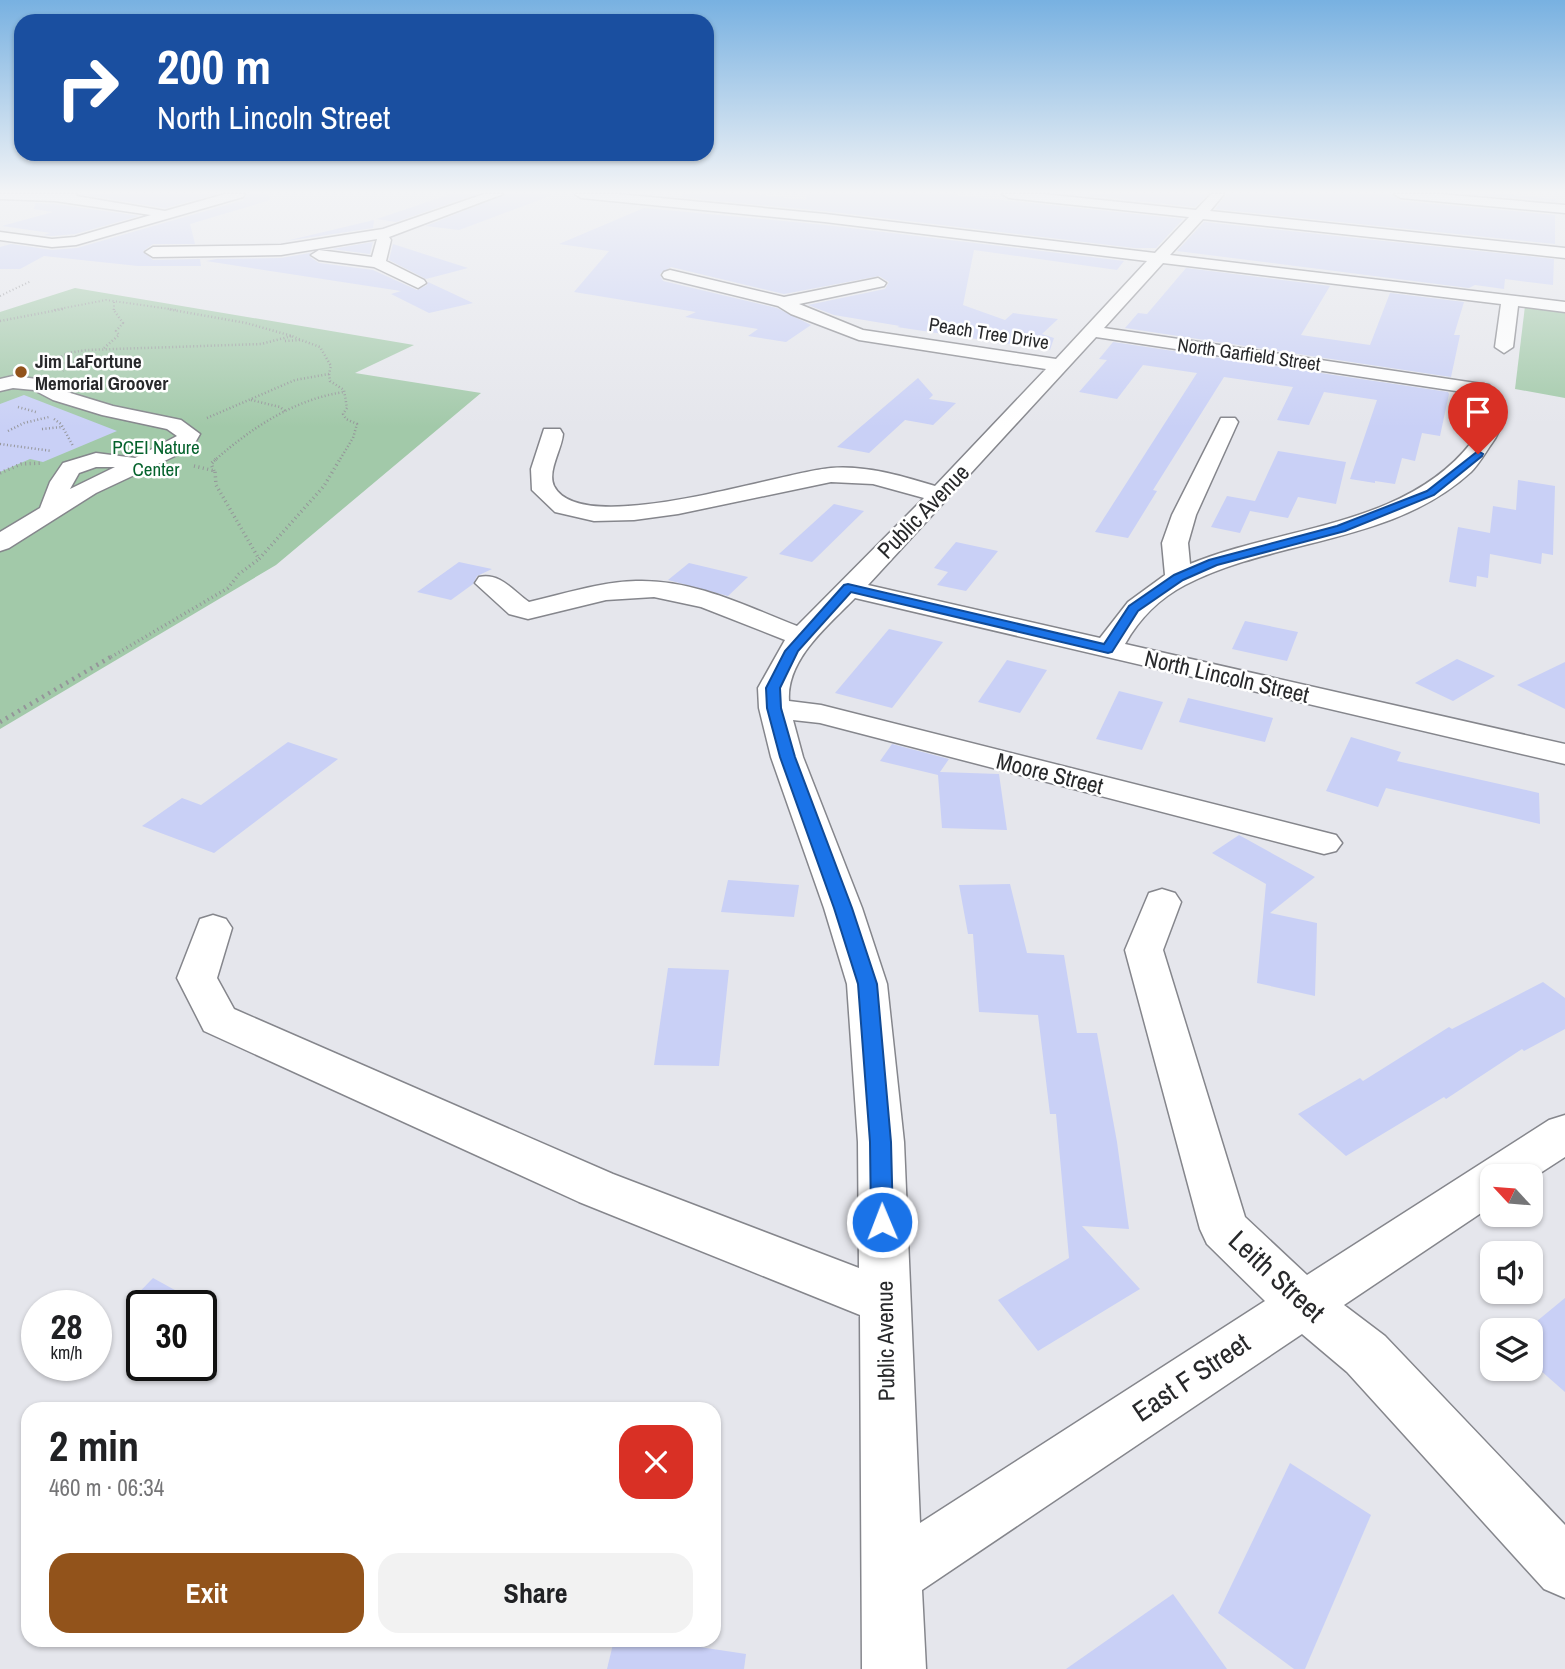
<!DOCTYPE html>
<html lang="en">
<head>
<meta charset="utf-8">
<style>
  body { margin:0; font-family:"Archivo Narrow",sans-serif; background:#f2f2f2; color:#202124; height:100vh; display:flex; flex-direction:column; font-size:26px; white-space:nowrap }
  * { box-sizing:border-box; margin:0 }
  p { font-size:23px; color:#757577 }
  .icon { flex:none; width:38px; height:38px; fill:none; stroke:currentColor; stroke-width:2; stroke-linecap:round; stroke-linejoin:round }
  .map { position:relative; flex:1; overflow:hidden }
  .side { position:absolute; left:21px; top:1402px; width:700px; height:245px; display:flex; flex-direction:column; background:#fff; border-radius:21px; box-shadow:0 2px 5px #0004 }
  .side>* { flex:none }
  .banner { position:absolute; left:14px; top:14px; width:700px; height:147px; border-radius:21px; box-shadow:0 2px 5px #0004; background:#1a4fa0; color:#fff; overflow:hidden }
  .needle { width:46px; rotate:296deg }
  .fabs { position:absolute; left:1480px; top:1164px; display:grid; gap:14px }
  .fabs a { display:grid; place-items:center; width:63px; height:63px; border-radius:14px; background:#fff; box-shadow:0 2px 5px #0004; font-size:35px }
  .speed { position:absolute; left:21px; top:1290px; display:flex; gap:14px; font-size:35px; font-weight:700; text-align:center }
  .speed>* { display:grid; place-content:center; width:91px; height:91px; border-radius:50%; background:#fff; box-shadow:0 2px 5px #0004; line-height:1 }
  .speed small { font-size:18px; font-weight:400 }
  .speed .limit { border:4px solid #111; border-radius:10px; background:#fff; color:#111 }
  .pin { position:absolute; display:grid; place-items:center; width:60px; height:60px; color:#fff; margin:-72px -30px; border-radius:50% 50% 50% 0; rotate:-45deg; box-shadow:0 0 7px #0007 }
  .pin .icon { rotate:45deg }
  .me { position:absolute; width:77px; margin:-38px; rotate:359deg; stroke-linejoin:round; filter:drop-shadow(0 0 5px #0008) }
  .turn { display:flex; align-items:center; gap:24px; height:147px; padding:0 28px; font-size:32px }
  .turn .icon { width:91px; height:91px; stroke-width:2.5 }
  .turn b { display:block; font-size:49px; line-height:60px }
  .round { display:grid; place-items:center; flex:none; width:74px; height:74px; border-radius:21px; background:#f2f2f2 }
  .head { display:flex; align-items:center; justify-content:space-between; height:119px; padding:0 28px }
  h1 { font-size:42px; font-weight:700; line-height:52px }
  .action { display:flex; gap:14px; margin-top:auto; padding:14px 28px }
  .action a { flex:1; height:80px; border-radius:21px; background:#92531b; color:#fff; font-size:28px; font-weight:700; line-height:80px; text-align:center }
  .action a+a { background:#f2f2f2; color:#202124 }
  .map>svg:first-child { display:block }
</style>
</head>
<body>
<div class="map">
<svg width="1565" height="1669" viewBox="0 0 1565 1669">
  <rect width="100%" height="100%" fill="#e5e6ec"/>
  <!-- green -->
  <g fill="#a2c9a9">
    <polygon points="75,288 414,345 355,373 481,393 276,565 0,729 0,312"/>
    <polygon points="1525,306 1565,312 1565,398 1515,389"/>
  </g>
  <!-- building -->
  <g fill="#c9d0f6">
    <polygon points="80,194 217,194 165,208"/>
    <polygon points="248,194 269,194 270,200 190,224 195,244 153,244 143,251 153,260 200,259 201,266 138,266 44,256 20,269 0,269 0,247 11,244 52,250 77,248 244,200"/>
    <polygon points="451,194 477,194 396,222 377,219"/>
    <polygon points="506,194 550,194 550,196 459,230 426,226"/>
    <polygon points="685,194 750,194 806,200 806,194 944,194 1183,219 1156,248 1135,248 825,211 679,197"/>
    <polygon points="1076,194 1208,194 1195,207"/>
    <polygon points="1227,194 1392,194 1401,201 1555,215 1555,244 1215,209"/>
    <polygon points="1465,194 1501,194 1555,199 1555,201"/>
    <polygon points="35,203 55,204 139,216 75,234 52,236 44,235 51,233 2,226 53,212 34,209"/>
    <polygon points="644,208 825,225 1124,261 1117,270 974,250 963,305 1005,320 1013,313 1058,319 1042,334 1054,338 1050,350 897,327 900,326 834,315 808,305 885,289 889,282 879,276 784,294 671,267 660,274 663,281 777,308 811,325 786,342 748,336 758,329 685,317 696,312 574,292 609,251 559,244"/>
    <polygon points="374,220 373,228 286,241"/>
    <polygon points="1204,222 1554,259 1553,285 1505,279 1504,289 1475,285 1469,288 1177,251"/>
    <polygon points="373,242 370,254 332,249"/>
    <polygon points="393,244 427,255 468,268 426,279 389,260"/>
    <polygon points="310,253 310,257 319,263 373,270 417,290 427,285 428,282 473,303 429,313 391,294 401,291 206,261 216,259 281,258"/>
    <polygon points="1186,268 1330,286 1301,335 1370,345 1390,293 1464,302 1454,335 1460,335 1451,377 1125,328 1138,313 1147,314"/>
    <polygon points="1113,342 1448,392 1449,394 1440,436 1422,433 1415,461 1402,458 1395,484 1375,481 1375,483 1350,479 1377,400 1324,392 1309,425 1277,420 1293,387 1224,377 1153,490 1157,491 1128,538 1095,532 1197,373 1143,365 1117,399 1079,392 1107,360 1099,359"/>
    <polygon points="918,378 933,395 929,399 956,403 933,425 905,420 869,453 837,447"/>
    <polygon points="24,395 117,431 43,462 30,459 0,472 0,404"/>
    <polygon points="1278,451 1346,462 1336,504 1298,497 1288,518 1250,511 1240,533 1211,527 1227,496 1255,501"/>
    <polygon points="1518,480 1555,486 1553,555 1542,553 1541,564 1490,554 1488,578 1477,576 1476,587 1449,582 1458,527 1490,533 1493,506 1516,510"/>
    <polygon points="834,504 864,511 812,562 779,554"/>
    <polygon points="956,542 998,551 966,591 937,585 948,572 934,568"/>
    <polygon points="459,562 492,569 477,576 473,584 451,600 417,592"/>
    <polygon points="689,563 748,577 728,596 668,580"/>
    <polygon points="1245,621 1298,632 1287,661 1232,649"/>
    <polygon points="889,629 943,642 892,708 835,693"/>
    <polygon points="1457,659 1495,676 1453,701 1415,683"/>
    <polygon points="1007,660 1047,670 1020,713 978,702"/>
    <polygon points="1565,662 1565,709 1517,685"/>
    <polygon points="1119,691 1163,702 1142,750 1096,739"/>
    <polygon points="1188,698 1273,718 1265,742 1179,722"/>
    <polygon points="1351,737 1401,752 1397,761 1539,793 1540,824 1386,788 1378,807 1326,791"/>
    <polygon points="288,742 338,759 214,853 142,826 182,798 201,805"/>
    <polygon points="892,744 949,759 940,772 999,774 1007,830 942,828 938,775 880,761"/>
    <polygon points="1239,835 1315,877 1270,913 1317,923 1315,996 1257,983 1266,884 1212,853"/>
    <polygon points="728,880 799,885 794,917 721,912"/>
    <polygon points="1010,884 1027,953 1064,955 1077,1033 1097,1033 1117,1142 1129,1229 1082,1226 1140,1289 1038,1351 998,1300 1069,1258 1056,1114 1050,1114 1038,1015 979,1012 973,934 968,934 959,885"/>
    <polygon points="668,968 729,970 719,1066 654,1065"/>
    <polygon points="1543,982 1565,998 1565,1029 1524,1051 1522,1049 1446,1099 1444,1097 1346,1156 1298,1114 1360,1078 1363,1081 1449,1027 1452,1029"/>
    <polygon points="153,1278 204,1306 126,1306"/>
    <polygon points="1565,1298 1565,1392 1531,1362 1531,1326"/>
    <polygon points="1290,1463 1371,1515 1305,1669 1294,1669 1218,1613"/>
    <polygon points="1173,1594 1227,1669 1066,1669"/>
    <polygon points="614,1640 653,1640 746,1654 744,1669 607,1669"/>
  </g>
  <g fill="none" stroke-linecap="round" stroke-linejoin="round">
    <!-- minor casing -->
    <g stroke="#85868c" stroke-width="3">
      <g id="minor">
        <polygon points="0,194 77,194 76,196 165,211 225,194 245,194 243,197 76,245 52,247 0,240 0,232 52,239 75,237 151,215 55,201 0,199"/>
        <polygon points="484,194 503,194 389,237 391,240 386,261 424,280 426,283 418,288 374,267 319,260 311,255 319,250 372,257 377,239 281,255 153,257 145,252 153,247 281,245 383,229"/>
        <path d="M575 194H618L825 214 1155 253 1189 217 1009 198 1002 194H1043L1196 210 1211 194H1224L1210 211 1565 248V258L1203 219 1170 255 1565 302V312L1518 306 1513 347 1504 353 1495 347 1501 304 1163 263 1104 328 1489 385C1508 405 1506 425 1490 446 1484 455 1478 465 1471 472 1393 544 1276 538 1185 585 1160 598 1139 619 1125 644L1565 744V764L855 598C829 625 786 659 789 701L821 705 1324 832 1336 835 1342 843 1336 851 1324 854 820 723 793 720 803 757 862 908 887 984 904 1142 920 1523 1265 1301 1207 1244 1200 1229 1125 950 1149 893 1162 889 1175 893 1181 902 1163 950 1245 1217 1307 1275 1549 1120 1565 1115V1157L1531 1179V1176H1493V1205L1344 1305 1385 1336 1565 1525V1598L1544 1589 1347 1372 1302 1334 922 1590 926 1669H862L860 1315 579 1202 204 1031 177 978 200 919 213 915 226 919 232 928 217 978 234 1009 613 1174 859 1268 858 1142 847 984 824 908 771 757 759 708 758 688 785 640 701 607 654 597 606 600 528 619 509 614 475 583 479 577C500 572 513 591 529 602 564 594 599 582 636 581 693 579 746 606 797 626L924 498 873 484 831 482 678 514 634 520 594 521 555 512 532 490 531 469 544 429H560L563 434C562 449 547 471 554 486 581 540 781 472 831 468 866 465 902 476 935 486L1046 369 859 340 791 314 778 306 664 278 662 275 664 272 670 270 784 297 878 278 886 283 884 286 799 304 863 330 1056 359 1147 261 825 222 581 198ZM1096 337 1476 394C1488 410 1482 428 1471 443 1405 527 1282 526 1190 564L1188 543 1196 515 1238 422 1235 418H1221L1172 515 1162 543 1165 575 1128 602 1100 638 868 585Z"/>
        <polygon points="1394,194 1440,194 1565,205 1565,213 1401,198"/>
        <path d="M13 376 45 380 67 392 113 406 181 420 200 434 192 448 96 493 9 548 0 551V532L40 508 50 482 63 463 96 453 135 458 177 436 167 429 102 415 53 400 34 390 13 388 0 391V379ZM96 467H115L70 489 79 473Z"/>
      </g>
    </g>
    <!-- path-far3 -->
    <g stroke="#949599" stroke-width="2" stroke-dasharray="1 2.5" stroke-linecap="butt">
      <polyline points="0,296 31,281"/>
      <polyline points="54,310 106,300 177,310"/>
      <polyline points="114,310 114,302"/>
    </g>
    <!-- path-far2 -->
    <g stroke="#949599" stroke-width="2.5" stroke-dasharray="1 2.5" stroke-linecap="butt">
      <polyline points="0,321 63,309"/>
      <polyline points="285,341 301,340 292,336"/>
      <polyline points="104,348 119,335 116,331 123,323 113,309"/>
      <polyline points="49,363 68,353 86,350 261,344 292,336 246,323 167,309"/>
      <polyline points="53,364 74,362 63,371"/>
      <polyline points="329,374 330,381 344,390 347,408 343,414 346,419 357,424 353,438 339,461"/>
      <polyline points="251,400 280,407 286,412"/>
      <polyline points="18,407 36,412"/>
      <polyline points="207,418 295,380 329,374 331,366 320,347 301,340"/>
      <polyline points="54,419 61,424 73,446"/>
      <polyline points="42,429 62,427"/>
      <polyline points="8,431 24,423 49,417"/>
      <polyline points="0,444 52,451"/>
      <path d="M214 461C251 428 295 399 344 392"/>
    </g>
    <!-- path-far1 -->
    <g stroke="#949599" stroke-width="3.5" stroke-dasharray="1 3.5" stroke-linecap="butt">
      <polyline points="194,466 215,471 216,485 259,559 324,486 340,459"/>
      <polyline points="214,471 211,464 216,459"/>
      <polyline points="0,473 21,464 43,463"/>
      <polyline points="111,657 228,588 239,574 259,559"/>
    </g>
    <!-- path -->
    <polyline stroke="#949599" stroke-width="4.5" stroke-dasharray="2 5" stroke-linecap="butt" points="0,722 114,655"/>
    <!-- minor -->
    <use href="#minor" fill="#fff" fill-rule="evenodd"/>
  </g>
  <!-- sky -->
  <linearGradient id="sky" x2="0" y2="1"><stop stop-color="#78b1e1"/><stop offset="0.45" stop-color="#f3f4f6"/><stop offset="1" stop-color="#f3f4f6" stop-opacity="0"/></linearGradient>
  <rect width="1565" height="427" fill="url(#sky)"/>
  <!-- route -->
  <polygon fill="#1a73e8" stroke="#114b97" stroke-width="2" points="1478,451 1483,454 1482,456 1434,495 1345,531 1217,565 1183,580 1138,611 1112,652 1108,653 851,592 798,651 780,688 781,708 795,757 852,908 877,984 891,1142 893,1222 890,1228 882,1231 874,1228 871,1222 870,1142 858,984 834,908 780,757 767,708 766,688 785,651 844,585 848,584 1104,644 1129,606 1174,575 1209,560 1337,526 1427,491"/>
  <!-- markers -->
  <circle fill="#92531b" stroke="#fff" stroke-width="2.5" cx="21" cy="372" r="7"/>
  <g text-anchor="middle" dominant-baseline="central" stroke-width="5" stroke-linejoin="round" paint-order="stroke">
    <!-- far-street labels -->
    <g font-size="19" fill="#28292b" stroke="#fff">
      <text transform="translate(989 333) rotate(9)">Peach Tree Drive</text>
      <text transform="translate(1249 354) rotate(8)">North Garfield Street</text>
    </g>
    <!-- far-poi labels -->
    <g font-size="19" font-weight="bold" fill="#28292b" stroke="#fff" text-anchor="start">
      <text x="35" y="361">Jim LaFortune<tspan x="35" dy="22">Memorial Groover</tspan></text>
    </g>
    <!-- far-park labels -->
    <g font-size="19" fill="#04622c" stroke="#fff">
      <text x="156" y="447">PCEI Nature<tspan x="156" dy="22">Center</tspan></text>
    </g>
    <!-- street labels -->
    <g font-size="23" fill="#28292b" stroke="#fff">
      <text transform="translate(923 511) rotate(-46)">Public Avenue</text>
      <text transform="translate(1227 676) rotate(13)">North Lincoln Street</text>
      <text transform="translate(1050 773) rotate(14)">Moore Street</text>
      <text transform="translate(885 1341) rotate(-91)">Public Avenue</text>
    </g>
    <!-- near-street labels -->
    <g font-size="28" fill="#28292b" stroke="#fff">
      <text transform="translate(1277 1276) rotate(43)">Leith Street</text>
      <text transform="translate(1191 1377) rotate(-34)">East F Street</text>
    </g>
  </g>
</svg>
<div class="fabs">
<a><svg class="needle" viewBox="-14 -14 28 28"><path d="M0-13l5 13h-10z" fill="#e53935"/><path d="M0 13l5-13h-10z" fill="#757577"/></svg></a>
<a><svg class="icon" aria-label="sound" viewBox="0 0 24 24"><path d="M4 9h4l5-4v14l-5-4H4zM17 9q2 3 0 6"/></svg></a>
<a><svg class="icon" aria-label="layers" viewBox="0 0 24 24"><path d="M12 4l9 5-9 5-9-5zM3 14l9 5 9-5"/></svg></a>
</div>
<div class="speed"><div>28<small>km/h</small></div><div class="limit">30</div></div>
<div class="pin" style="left:1478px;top:454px;background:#d93025"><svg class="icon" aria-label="arrive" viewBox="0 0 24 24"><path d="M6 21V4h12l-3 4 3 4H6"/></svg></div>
<svg class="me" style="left:882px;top:1222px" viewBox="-20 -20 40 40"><circle r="17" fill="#1a73e8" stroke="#fff" stroke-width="3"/><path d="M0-11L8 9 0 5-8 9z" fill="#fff"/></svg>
<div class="banner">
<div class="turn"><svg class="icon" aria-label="right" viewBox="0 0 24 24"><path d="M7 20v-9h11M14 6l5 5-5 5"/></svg><div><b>200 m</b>North Lincoln Street</div></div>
</div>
<section class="side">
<div class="head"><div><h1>2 min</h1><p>460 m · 06:34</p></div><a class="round" style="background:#d93025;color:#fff"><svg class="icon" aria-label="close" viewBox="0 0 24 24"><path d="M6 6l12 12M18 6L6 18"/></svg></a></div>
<div class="action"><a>Exit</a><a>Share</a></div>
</section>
</div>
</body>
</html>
